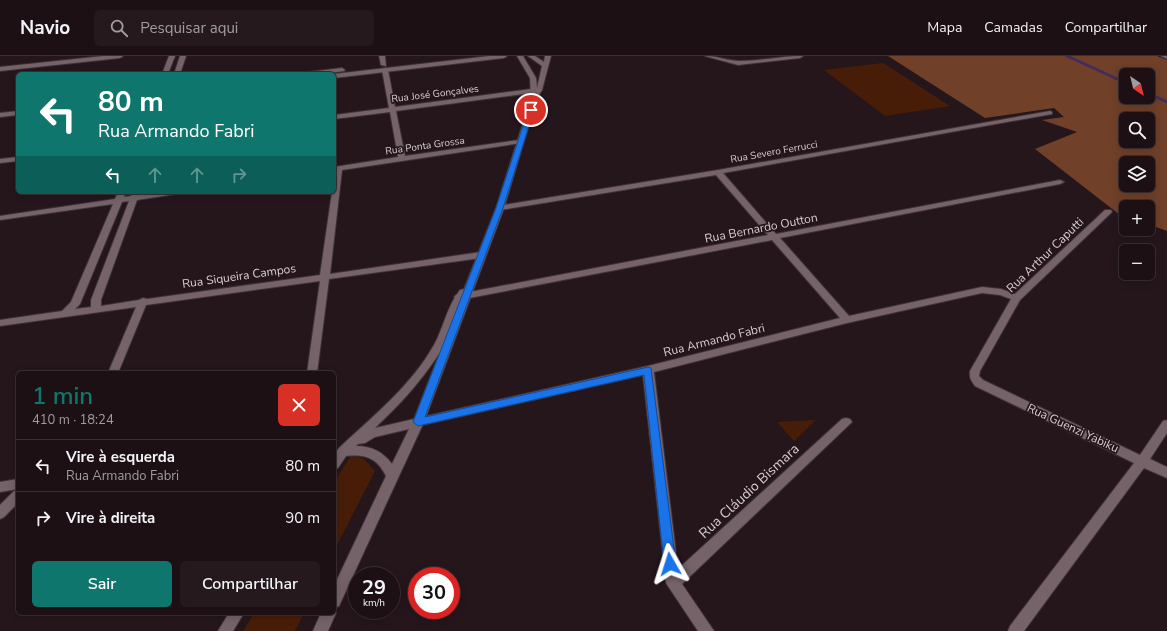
<!DOCTYPE html>
<html lang="pt">
<head>
<meta charset="utf-8">
<style>
  body { margin:0; font-family:"Nunito Sans",sans-serif; background:#25191e; color:#f1f3f6; height:100vh; display:flex; flex-direction:column; font-size:15px; white-space:nowrap }
  * { box-sizing:border-box; margin:0 }
  p { font-size:13px; color:#a09da0 }
  .icon { flex:none; width:22px; height:22px; fill:none; stroke:currentColor; stroke-width:2; stroke-linecap:round; stroke-linejoin:round }
  .map { position:relative; flex:1; overflow:hidden }
  .panel { position:absolute; left:16px; top:315px; width:320px; height:244px; display:flex; flex-direction:column; background:#1c1015; border-radius:6px; box-shadow:0 2px 10px #0003,0 0 0 1px #3a3034 }
  .panel>* { flex:none }
  .top-card { position:absolute; left:16px; top:16px; width:320px; height:122px; border-radius:6px; box-shadow:0 2px 10px #0003,0 0 0 1px #3a3034; background:#0f766e; color:#fff; overflow:hidden }
  .needle { width:26px; rotate:145deg }
  .buttons { position:absolute; left:1119px; top:12px; display:grid; gap:8px }
  .buttons a { display:grid; place-items:center; width:36px; height:36px; border-radius:6px; background:#1c1015; box-shadow:0 2px 10px #0003,0 0 0 1px #3a3034; font-size:20px }
  .speed { position:absolute; left:348px; top:511px; display:flex; gap:8px; font-size:20px; font-weight:700; text-align:center }
  .speed>* { display:grid; place-content:center; width:52px; height:52px; border-radius:50%; background:#1c1015; box-shadow:0 2px 10px #0003,0 0 0 1px #3a3034; line-height:1 }
  .speed small { font-size:10px; font-weight:400 }
  .speed .limit { border:6px solid #d22; background:#fff; color:#111 }
  .pin { position:absolute; display:grid; place-items:center; width:34px; height:34px; color:#fff; margin:-17px; border:2px solid #fff; border-radius:50%; box-shadow:0 1px 4px #0007 }
  .me { position:absolute; width:44px; margin:-22px; rotate:354deg; stroke-linejoin:round; filter:drop-shadow(0 0 3px #0008) }
  .turn { display:flex; align-items:center; gap:14px; height:84px; padding:0 16px; font-size:18px }
  .turn .icon { width:52px; height:52px; stroke-width:2.5 }
  .turn b { display:block; font-size:28px; line-height:34px }
  .lanes { display:flex; align-items:center; height:38px; padding:0 16px; background:#0003; justify-content:center; gap:20px; direction:ltr }
  .lanes .off { opacity:.35 }
  .round { display:grid; place-items:center; flex:none; width:42px; height:42px; border-radius:6px; background:#25191e }
  .summary { display:flex; align-items:center; justify-content:space-between; height:68px; padding:0 16px }
  h1 { font-size:24px; font-weight:600; line-height:30px; color:#0f766e }
  .cta { display:flex; gap:8px; margin-top:auto; padding:8px 16px }
  .cta a { flex:1; height:46px; border-radius:6px; background:#0f766e; color:#fff; font-size:16px; font-weight:600; line-height:46px; text-align:center }
  .cta a+a { background:#25191e; color:#f1f3f6 }
  ul { padding:0; list-style:none }
  li { display:flex; align-items:center; gap:12px; height:52px; padding:0 16px; border-top:1px solid #3a3034 }
  li div { flex:1 }
  li b { display:block; font-size:15px }
  li em { font-style:normal }
  header { display:flex; align-items:center; gap:24px; box-sizing:border-box; height:56px; padding:0 20px; background:#1c1015; border-bottom:1px solid #3a3034 }
  header strong { font-size:19px }
  nav { display:flex; gap:22px; margin-inline-start:auto; font-size:14px }
  .search { width:280px; height:36px; background:#25191e; display:flex; align-items:center; gap:10px; box-sizing:border-box; padding:0 14px; border-radius:6px; color:#a09da0; font-size:15px }
  .map>svg:first-child { display:block }
</style>
</head>
<body>
<header>
<strong>Navio</strong>
<div class="search"><svg class="icon" aria-label="search" viewBox="0 0 24 24"><circle cx="10" cy="10" r="6"/><path d="M15 15l6 6"/></svg>Pesquisar aqui</div>
<nav><a>Mapa</a><a>Camadas</a><a>Compartilhar</a></nav>
</header>
<div class="map">
<svg width="1167" height="575" viewBox="0 0 1167 575">
  <rect width="100%" height="100%" fill="#25161c"/>
  <!-- green -->
  <g fill="#481d07">
    <polygon points="883,7 950,50 885,60 824,14"/>
    <polygon points="816,364 794,385 777,366"/>
    <polygon points="351,400 363,402 375,415 334,495 334,426"/>
    <polygon points="254,557 304,557 295,575 243,575"/>
  </g>
  <!-- forest -->
  <path fill="#704029" fill-rule="evenodd" d="M888 0H1157L1167 4V175L1148 168V151H1126V161L1120 159 1035 93 1077 76 1042 64 1064 61 1054 52 985 62ZM1126 19H1148V41H1126ZM1126 63H1148V85H1126ZM1126 107H1148V129H1126Z"/>
  <g fill="none" stroke-linecap="round" stroke-linejoin="round">
    <!-- stream -->
    <g stroke="#422e58" stroke-width="3">
      <polyline points="1067,0 1126,27"/>
      <polyline points="1148,37 1167,46"/>
    </g>
    <!-- street casing -->
    <g stroke="#3f3337" stroke-width="2">
      <g id="street">
        <polygon points="104,0 123,0 120,2 0,15 0,11"/>
        <polygon points="169,0 175,0 168,18 162,18"/>
        <polygon points="180,0 186,0 180,18 174,18"/>
        <polygon points="379,0 385,0 386,10 381,9"/>
        <path d="M705 0C717 0 728 5 740 5 761 5 781 0 803 0L800 2 738 9Z"/>
        <polygon points="1161,0 1167,0 1167,3"/>
        <path d="M385 12 388 14 395 51 539 32 542 34 539 36 396 55 405 100 519 84 522 86 521 87 342 114 330 218 481 196 485 199 481 202 329 223 317 317H307L320 225 146 249 118 317H108L136 251 0 270V264L62 255 71 246 113 148 0 164V160L115 143 118 136H126L124 141 131 140 133 136H139V139L160 136H180L176 138 137 144 101 244V250L139 244 143 242 147 243 320 219 332 136H334V111L398 101 390 56 334 63V59L389 52 382 14ZM129 145 91 244V251L75 253 80 248 122 146Z"/>
        <path d="M1050 55 1052 56V58L723 117 776 178 1060 124 1064 126 1060 128 780 182 849 260 982 231 1001 233 1015 238 1105 154H1111L1112 156 1020 244 980 315 979 320 983 324 1140 399 1163 365 1167 364V377L1150 403 1167 411V422L1144 412 1024 575H1008L1010 570 1134 407 975 330C971 324 969 322 970 315L1011 243 1000 239 982 237 847 267 654 316 678 513 842 363 846 362 850 363 852 366 682 528 714 575H698L666 527 643 319 418 370 414 369 412 366 414 363 418 362 648 310 840 262 772 184 459 244 456 243 454 241 456 239 459 238 768 179 716 119 500 154H497V150L718 114Z"/>
        <polygon points="18,101 18,105 0,107 0,103"/>
        <polygon points="18,423 18,433 0,436 0,426"/>
        <polygon points="18,434 18,447 4,461 0,463 0,449 14,435"/>
      </g>
    </g>
    <!-- secondary casing -->
    <g stroke="#3f3337" stroke-width="2">
      <g id="secondary">
        <polygon points="490,0 507,0 504,2 334,22 334,18"/>
        <path d="M517 0H523L536 22 537 32 542 10 528 0H535L544 6 545 0H551L542 34 537 42 504 152 424 366 339 550 334 552V530L386 420C377 402 366 398 346 400L338 412 334 413V399L339 392C373 360 411 330 434 289 444 271 447 250 460 234L464 233 496 152 531 42 530 22ZM440 296 414 363 375 372C401 347 420 327 440 296ZM409 373 392 408C383 396 372 390 356 390L358 388 365 387 375 381Z"/>
        <polygon points="342,12 345,14 344,15 323,18 305,18 308,16"/>
        <polygon points="18,55 18,59 0,61 0,57"/>
        <polygon points="334,552 336,557 328,575 313,575 321,557 334,557"/>
        <polygon points="229,557 244,557 233,575 218,575"/>
      </g>
    </g>
    <!-- street -->
    <use href="#street" fill="#76636a" fill-rule="evenodd"/>
    <!-- secondary -->
    <use href="#secondary" fill="#76636a" fill-rule="evenodd"/>
  </g>
  <!-- route -->
  <polygon fill="#1a73e8" stroke="#114b97" points="531,52 534,54 503,152 425,361 648,311 651,312 676,508 674,512 670,513 666,512 664,508 644,319 418,370 413,366 496,152 528,54"/>
  <g text-anchor="middle" dominant-baseline="central" stroke-width="3.5" stroke-linejoin="round" paint-order="stroke">
    <!-- far-street labels -->
    <g font-size="10" fill="#d9cdd1" stroke="#25161c">
      <text transform="translate(435 38) rotate(-7)">Rua José Gonçalves</text>
      <text transform="translate(425 90) rotate(-8)">Rua Ponta Grossa</text>
      <text transform="translate(774 96) rotate(-10)">Rua Severo Ferrucci</text>
    </g>
    <!-- street labels -->
    <g font-size="12" fill="#d9cdd1" stroke="#25161c">
      <text transform="translate(761 172) rotate(-11)">Rua Bernardo Outton</text>
      <text transform="translate(1045 199) rotate(-44)">Rua Arthur Caputti</text>
      <text transform="translate(239 220) rotate(-8)">Rua Siqueira Campos</text>
      <text transform="translate(714 284) rotate(-14)">Rua Armando Fabri</text>
      <text transform="translate(1073 372) rotate(25)">Rua Guenzi Yabiku</text>
    </g>
    <!-- near-street labels -->
    <g font-size="14" fill="#d9cdd1" stroke="#25161c">
      <text transform="translate(749 435) rotate(-43)">Rua Cláudio Bismara</text>
    </g>
  </g>
</svg>
<div class="buttons">
<a><svg class="needle" viewBox="-14 -14 28 28"><path d="M0-13l5 13h-10z" fill="#e53935"/><path d="M0 13l5-13h-10z" fill="#a09da0"/></svg></a>
<a><svg class="icon" aria-label="search" viewBox="0 0 24 24"><circle cx="10" cy="10" r="6"/><path d="M15 15l6 6"/></svg></a>
<a><svg class="icon" aria-label="layers" viewBox="0 0 24 24"><path d="M12 4l9 5-9 5-9-5zM3 14l9 5 9-5"/></svg></a>
<a>+</a>
<a>−</a>
</div>
<div class="speed"><div>29<small>km/h</small></div><div class="limit">30</div></div>
<div class="pin" style="left:531px;top:54px;background:#d93025"><svg class="icon" aria-label="arrive" viewBox="0 0 24 24"><path d="M6 21V4h12l-3 4 3 4H6"/></svg></div>
<svg class="me" style="left:670px;top:508px" viewBox="-20 -20 40 40"><path d="M0-17L14 15 0 8-14 15z" fill="#1a73e8" stroke="#fff" stroke-width="4"/></svg>
<div class="top-card">
<div class="turn"><svg class="icon" aria-label="left" viewBox="0 0 24 24"><path d="M17 20v-9H6M10 6l-5 5 5 5"/></svg><div><b>80 m</b>Rua Armando Fabri</div></div>
<div class="lanes"><svg class="icon" aria-label="left" viewBox="0 0 24 24"><path d="M17 20v-9H6M10 6l-5 5 5 5"/></svg><svg class="icon off" aria-label="ahead" viewBox="0 0 24 24"><path d="M12 20V5M6 11l6-6 6 6"/></svg><svg class="icon off" aria-label="ahead" viewBox="0 0 24 24"><path d="M12 20V5M6 11l6-6 6 6"/></svg><svg class="icon off" aria-label="right" viewBox="0 0 24 24"><path d="M7 20v-9h11M14 6l5 5-5 5"/></svg></div>
</div>
<section class="panel">
<div class="summary"><div><h1>1 min</h1><p>410 m · 18:24</p></div><a class="round" style="background:#d93025;color:#fff"><svg class="icon" aria-label="close" viewBox="0 0 24 24"><path d="M6 6l12 12M18 6L6 18"/></svg></a></div>
<ul>
<li><svg class="icon" aria-label="left" viewBox="0 0 24 24"><path d="M17 20v-9H6M10 6l-5 5 5 5"/></svg><div><b>Vire à esquerda</b><p>Rua Armando Fabri</p></div><em>80 m</em></li>
<li><svg class="icon" aria-label="right" viewBox="0 0 24 24"><path d="M7 20v-9h11M14 6l5 5-5 5"/></svg><div><b>Vire à direita</b></div><em>90 m</em></li>
</ul>
<div class="cta"><a>Sair</a><a>Compartilhar</a></div>
</section>
</div>
</body>
</html>
